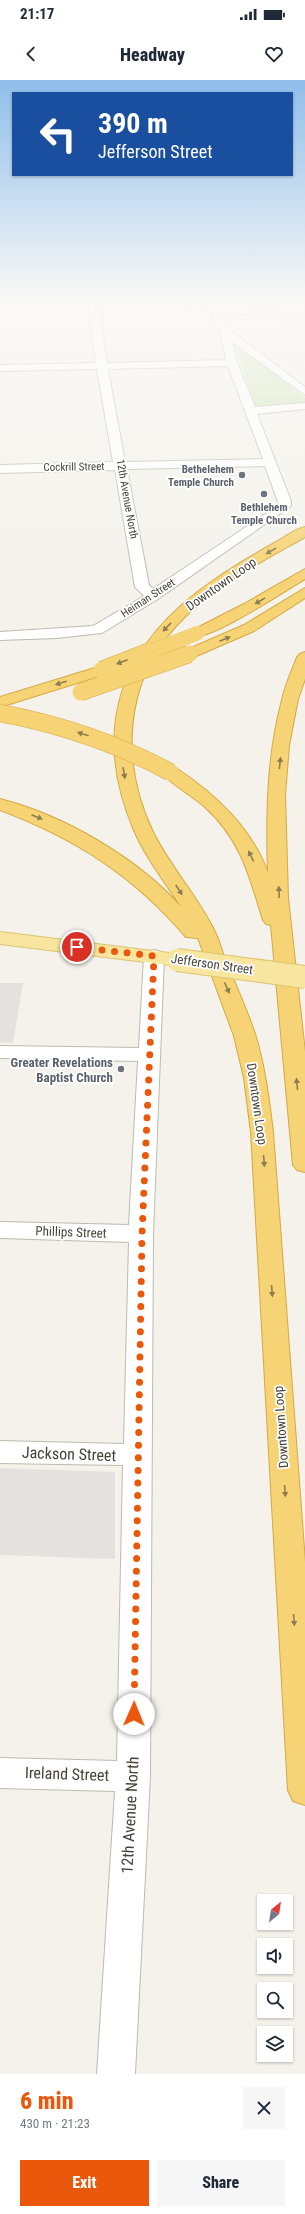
<!DOCTYPE html>
<html lang="en">
<head>
<meta charset="utf-8">
<style>
  body { margin:0; font-family:"Roboto Condensed",sans-serif; background:#f6f6f7; color:#1f2937; height:100vh; display:flex; flex-direction:column; font-size:15px; white-space:nowrap }
  * { box-sizing:border-box; margin:0 }
  p { font-size:13px; color:#747a83 }
  .icon { flex:none; width:22px; height:22px; fill:none; stroke:currentColor; stroke-width:2; stroke-linecap:round; stroke-linejoin:round }
  .map { position:relative; height:1994px; overflow:hidden }
  .drawer { display:flex; flex-direction:column; background:#fff; flex:1 }
  .drawer>* { flex:none }
  .banner { position:absolute; left:12px; top:12px; width:281px; height:84px; border-radius:0px; box-shadow:0 1px 3px #0004; background:#1a4fa0; color:#fff; overflow:hidden }
  .needle { width:26px; rotate:30deg }
  .tools { position:absolute; left:257px; top:1814px; display:grid; gap:8px }
  .tools a { display:grid; place-items:center; width:36px; height:36px; border-radius:0px; background:#fff; box-shadow:0 1px 3px #0004; font-size:20px }
  .pin { position:absolute; display:grid; place-items:center; width:34px; height:34px; color:#fff; margin:-17px; border:2px solid #fff; border-radius:50%; box-shadow:0 1px 4px #0007 }
  .me { position:absolute; width:44px; margin:-22px; rotate:1deg; stroke-linejoin:round; filter:drop-shadow(0 0 3px #0008) }
  .turn { display:flex; align-items:center; gap:14px; height:84px; padding:0 20px; font-size:18px }
  .turn .icon { width:52px; height:52px; stroke-width:2.5 }
  .turn b { display:block; font-size:28px; line-height:34px }
  .round { display:grid; place-items:center; flex:none; width:42px; height:42px; border-radius:0px; background:#f6f6f7 }
  .head { display:flex; align-items:center; justify-content:space-between; height:68px; padding:0 20px }
  h1 { font-size:24px; font-weight:800; line-height:30px; color:#ea580c }
  .primary-button { display:flex; gap:8px; margin-top:auto; padding:8px 20px }
  .primary-button a { flex:1; height:46px; border-radius:0px; background:#ea580c; color:#fff; font-size:16px; font-weight:800; line-height:46px; text-align:center }
  .primary-button a+a { background:#f6f6f7; color:#1f2937 }
  .status { display:flex; justify-content:space-between; align-items:center; height:28px; padding:0 20px; background:#fff; direction:ltr }
  .status svg { height:11px; fill:currentColor }
  header { display:flex; justify-content:space-between; align-items:center; height:52px; padding:0 20px; background:#fff; font-size:18px; font-weight:800 }
  .map>svg:first-child { display:block }
</style>
</head>
<body>
<div class="status"><b>21:17</b><svg viewBox="0 0 49 12"><path d="M0 12V9h3v3zM5 12V6h3v6zM10 12V3h3v9zM15 12V0h3v12zM26 1h20v11H26zM47 4h2v5h-2z"/></svg></div>
<header><svg class="icon" aria-label="back" viewBox="0 0 24 24"><path d="M15 5l-7 7 7 7"/></svg>Headway<svg class="icon" aria-label="heart" viewBox="0 0 24 24"><path d="M12 20l-8-8c-3-5 5-10 8-4 3-6 11-1 8 4z"/></svg></header>
<div class="map">
<svg width="305" height="1994" viewBox="0 0 305 1994">
  <rect width="100%" height="100%" fill="#f4f2eb"/>
  <!-- green -->
  <polygon fill="#cde6b6" points="231,257 305,318 305,324 256,328"/>
  <!-- parking -->
  <g fill="#e3e2df">
    <polygon points="0,903 23,903 13,963 0,962"/>
    <polygon points="0,1388 115,1392 115,1479 0,1475"/>
  </g>
  <g fill="none" stroke-linecap="round" stroke-linejoin="round">
    <!-- minor casing -->
    <g stroke="#bfbaad" stroke-width="2">
      <g id="minor">
        <path d="M88 223H98L107 283 226 280 220 251 211 235 213 230 179 226 174 223H204L305 236V242L222 231 221 235 229 249 305 307V315L232 262 237 283 255 327 305 323V329L257 334 291 421V426L158 519 102 553 57 558 0 560V552L93 546 144 516 135 507 115 390 0 393V385L113 382 97 289 0 291V285L96 283ZM228 286 263 379 125 382 108 289ZM265 386 279 425 153 509 149 505 127 389Z"/>
        <polygon points="154,870 161,872 164,876 153,1154 150,1696 135,1994 97,1994 115,1711 0,1708 0,1678 117,1681 123,1385 0,1383 0,1361 124,1364 129,1162 0,1158 0,1142 129,1145 138,981 0,978 0,966 139,968 144,876 147,872"/>
      </g>
    </g>
    <!-- major casing -->
    <g stroke="#ddc46f" stroke-width="2">
      <polygon id="major" points="0,852 177,874 184,876 187,880 184,884 177,886 0,864"/>
    </g>
    <!-- highway casing -->
    <g stroke="#d5a944" stroke-width="2">
      <g id="highway">
        <path d="M305 447V457C261 482 212 507 177 545 124 602 120 681 152 750 169 786 198 816 215 852 220 862 222 872 226 882 236 906 247 930 255 954 265 986 269 1019 273 1052L305 1482V1725L293 1721 288 1710 251 1052 244 998 234 956 198 858 186 857C133 795 76 759 0 730V719C64 735 139 779 182 828 165 802 145 777 133 748 90 644 123 562 214 500 234 486 256 473 278 461 287 456 295 449 305 447Z"/>
        <path d="M305 489V499C286 510 210 561 193 556L191 553 193 550 244 524Z"/>
        <polygon points="305,508 305,518 254,551 194,577 184,577 181,574 184,571 244,545"/>
        <path d="M305 572V599L298 619 289 665 285 715 288 818 305 972V1092L297 1090 293 1085 271 845 266 844 263 840C249 795 241 760 205 727 193 716 169 703 161 692L164 688H176C216 715 251 747 268 793 266 735 267 676 282 620 285 605 292 591 297 577L300 574Z"/>
        <polygon points="98,587 103,589 106,592 103,595 0,627 0,617"/>
      </g>
    </g>
    <!-- minor -->
    <use href="#minor" fill="#fff" fill-rule="evenodd"/>
    <!-- major -->
    <use href="#major" fill="#f8e59f" fill-rule="evenodd"/>
    <!-- highway -->
    <use href="#highway" fill="#f6d374" fill-rule="evenodd"/>
    <!-- major-bridge casing -->
    <g stroke="#ddc46f" stroke-width="24" stroke-linecap="butt">
      <polyline id="major-bridge" points="177,880 305,897"/>
    </g>
    <!-- highway-bridge-far1 casing -->
    <g stroke="#d5a944" stroke-width="14" stroke-linecap="butt">
      <polyline id="highway-bridge-far1" points="146,573 198,553"/>
    </g>
    <!-- highway-bridge casing -->
    <g stroke="#d5a944" stroke-width="18" stroke-linecap="butt">
      <g id="highway-bridge">
        <polyline points="102,590 148,572"/>
        <polyline points="81,612 189,574"/>
        <path d="M0 633C60 644 116 663 170 692"/>
      </g>
    </g>
    <!-- major-bridge -->
    <use href="#major-bridge" stroke="#f8e59f" stroke-width="22"/>
    <!-- highway-bridge-far1 -->
    <use href="#highway-bridge-far1" stroke="#f6d374" stroke-width="14"/>
    <!-- highway-bridge -->
    <use href="#highway-bridge" stroke="#f6d374" stroke-width="17"/>
  </g>
  <!-- one-way arrows -->
  <defs><path id="oneway-solid" d="M-6-.8H1V-3.2L6.5 0L1 3.2V.8H-6Z"/></defs>
  <g fill="#8e7d51">
    <use href="#oneway-solid" transform="translate(271 471) rotate(150)"/>
    <use href="#oneway-solid" transform="translate(260 521) rotate(149)"/>
    <use href="#oneway-solid" transform="translate(167 547) rotate(134)"/>
    <use href="#oneway-solid" transform="translate(225 559) rotate(-23)"/>
    <use href="#oneway-solid" transform="translate(122 582) rotate(159)"/>
    <use href="#oneway-solid" transform="translate(61 603) rotate(162)"/>
    <use href="#oneway-solid" transform="translate(83 654) rotate(-163)"/>
    <use href="#oneway-solid" transform="translate(280 683) rotate(-84)"/>
    <use href="#oneway-solid" transform="translate(124 693) rotate(80)"/>
    <use href="#oneway-solid" transform="translate(37 737) rotate(23)"/>
    <use href="#oneway-solid" transform="translate(251 776) rotate(-116)"/>
    <use href="#oneway-solid" transform="translate(179 810) rotate(57)"/>
    <use href="#oneway-solid" transform="translate(279 812) rotate(-92)"/>
    <use href="#oneway-solid" transform="translate(227 908) rotate(66)"/>
    <use href="#oneway-solid" transform="translate(297 1004) rotate(-95)"/>
    <use href="#oneway-solid" transform="translate(264 1081) rotate(86)"/>
    <use href="#oneway-solid" transform="translate(272 1211) rotate(86)"/>
    <use href="#oneway-solid" transform="translate(285 1411) rotate(86)"/>
    <use href="#oneway-solid" transform="translate(294 1540) rotate(86)"/>
  </g>
  <!-- sky -->
  <linearGradient id="sky" x2="0" y2="1"><stop stop-color="#8fbeea"/><stop offset="0.44" stop-color="#faf9f6"/><stop offset="1" stop-color="#faf9f6" stop-opacity="0"/></linearGradient>
  <rect width="305" height="502" fill="url(#sky)"/>
  <g fill="none" stroke-linecap="round" stroke-linejoin="round">
    <!-- route -->
    <polyline stroke="#ea580c" stroke-width="7" stroke-dasharray="0 12.6" points="77,867 154,876 142,1154 134,1634"/>
  </g>
  <!-- markers -->
  <g fill="#6b7280" stroke="#fff" stroke-width="1.5">
    <circle cx="242" cy="395" r="4"/>
    <circle cx="264" cy="414" r="4"/>
    <circle cx="121" cy="989" r="4"/>
  </g>
  <g text-anchor="middle" dominant-baseline="central" stroke-width="3.5" stroke-linejoin="round" paint-order="stroke">
    <!-- far-street labels -->
    <g font-size="11" fill="#484339" stroke="#fff">
      <text transform="translate(74 387) rotate(-1)">Cockrill Street</text>
      <text transform="translate(127 419) rotate(80)">12th Avenue North</text>
      <text transform="translate(148 518) rotate(-33)">Heiman Street</text>
    </g>
    <!-- far-worship labels -->
    <g font-size="11" font-weight="bold" fill="#5b616d" stroke="#fff" text-anchor="end">
      <text x="234" y="389">Bethelehem<tspan x="234" dy="13">Temple Church</tspan></text>
      <text x="264" y="427" text-anchor="middle">Bethlehem<tspan x="264" dy="13">Temple Church</tspan></text>
    </g>
    <!-- street labels -->
    <g font-size="13" fill="#484339" stroke="#fff">
      <text transform="translate(221 504) rotate(-35)">Downtown Loop</text>
      <text transform="translate(212 884) rotate(8)">Jefferson Street</text>
      <text transform="translate(257 1024) rotate(82)">Downtown Loop</text>
      <text transform="translate(71 1152) rotate(2)">Phillips Street</text>
      <text transform="translate(281 1347) rotate(-94)">Downtown Loop</text>
    </g>
    <!-- worship labels -->
    <g font-size="13" font-weight="bold" fill="#5b616d" stroke="#fff" text-anchor="end">
      <text x="113" y="982">Greater Revelations<tspan x="113" dy="15">Baptist Church</tspan></text>
    </g>
    <!-- near-street labels -->
    <g font-size="16" fill="#484339" stroke="#fff">
      <text transform="translate(69 1374) rotate(2)">Jackson Street</text>
      <text transform="translate(67 1694) rotate(2)">Ireland Street</text>
      <text transform="translate(130 1735) rotate(-87)">12th Avenue North</text>
    </g>
  </g>
</svg>
<div class="tools">
<a><svg class="needle" viewBox="-14 -14 28 28"><path d="M0-13l5 13h-10z" fill="#e53935"/><path d="M0 13l5-13h-10z" fill="#747a83"/></svg></a>
<a><svg class="icon" aria-label="sound" viewBox="0 0 24 24"><path d="M4 9h4l5-4v14l-5-4H4zM17 9q2 3 0 6"/></svg></a>
<a><svg class="icon" aria-label="search" viewBox="0 0 24 24"><circle cx="10" cy="10" r="6"/><path d="M15 15l6 6"/></svg></a>
<a><svg class="icon" aria-label="layers" viewBox="0 0 24 24"><path d="M12 4l9 5-9 5-9-5zM3 14l9 5 9-5"/></svg></a>
</div>
<div class="pin" style="left:77px;top:867px;background:#d93025"><svg class="icon" aria-label="arrive" viewBox="0 0 24 24"><path d="M6 21V4h12l-3 4 3 4H6"/></svg></div>
<svg class="me" style="left:134px;top:1634px" viewBox="-20 -20 40 40"><circle r="19" fill="#fff"/><path d="M0-13L10 11 0 6-10 11z" fill="#ea580c"/></svg>
<div class="banner">
<div class="turn"><svg class="icon" aria-label="left" viewBox="0 0 24 24"><path d="M17 20v-9H6M10 6l-5 5 5 5"/></svg><div><b>390 m</b>Jefferson Street</div></div>
</div>
</div>
<section class="drawer">
<div class="head"><div><h1>6 min</h1><p>430 m · 21:23</p></div><a class="round"><svg class="icon" aria-label="close" viewBox="0 0 24 24"><path d="M6 6l12 12M18 6L6 18"/></svg></a></div>
<div class="primary-button"><a>Exit</a><a>Share</a></div>
</section>
</body>
</html>
